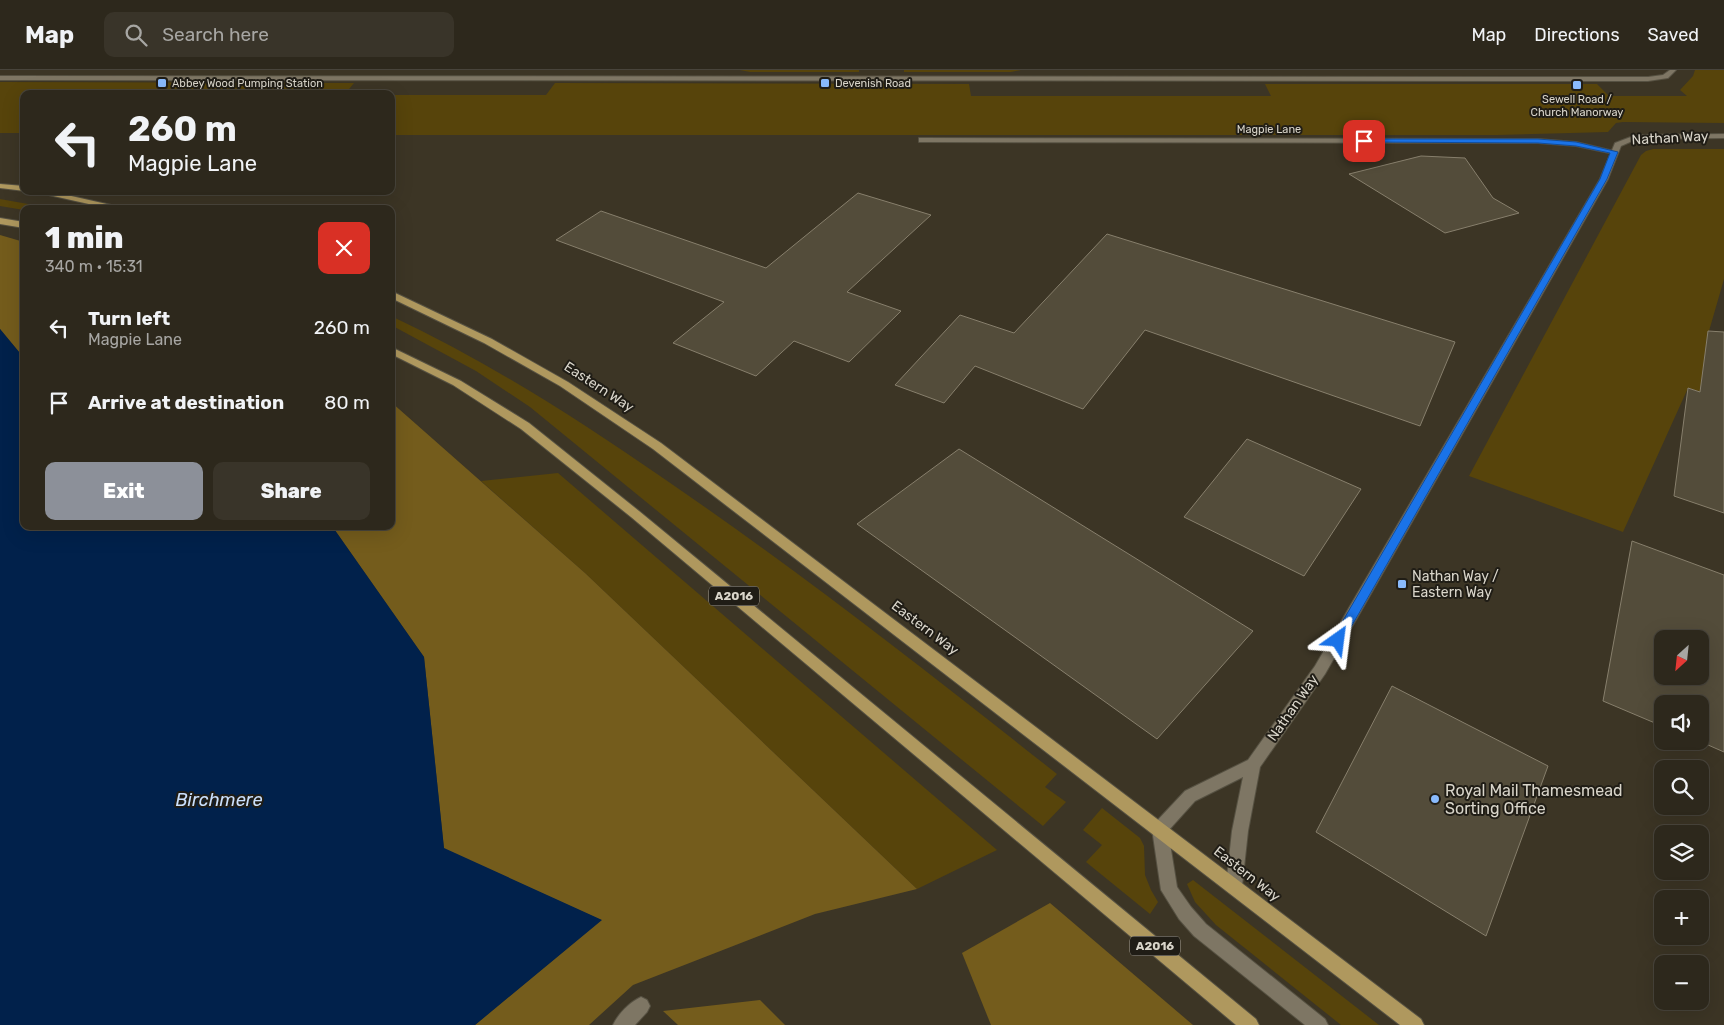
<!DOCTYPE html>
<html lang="en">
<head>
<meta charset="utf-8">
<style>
  body { margin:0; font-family:Rubik,sans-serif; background:#393429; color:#f1f3f6; height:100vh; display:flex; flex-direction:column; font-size:19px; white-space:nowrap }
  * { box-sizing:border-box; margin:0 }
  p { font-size:16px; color:#a7a6a3 }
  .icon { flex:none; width:28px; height:28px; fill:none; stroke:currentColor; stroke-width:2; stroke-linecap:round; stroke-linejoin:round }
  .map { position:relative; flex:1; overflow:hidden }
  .sheet { position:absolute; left:20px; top:135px; width:375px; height:325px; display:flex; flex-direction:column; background:#2d281c; border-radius:10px; box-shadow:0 5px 20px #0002,0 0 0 1px #48443b }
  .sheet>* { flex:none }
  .hud { position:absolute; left:20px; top:20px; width:375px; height:105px; border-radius:10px; box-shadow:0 5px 20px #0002,0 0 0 1px #48443b; background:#2d281c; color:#f1f3f6; overflow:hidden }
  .needle { width:32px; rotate:207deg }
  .buttons { position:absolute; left:1654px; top:560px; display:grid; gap:10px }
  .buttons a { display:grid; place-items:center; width:55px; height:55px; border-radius:10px; background:#2d281c; box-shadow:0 5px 20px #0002,0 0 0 1px #48443b; font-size:25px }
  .pin { position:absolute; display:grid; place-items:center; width:42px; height:42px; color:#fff; margin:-21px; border-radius:10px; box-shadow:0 2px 8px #0006 }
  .me { position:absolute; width:55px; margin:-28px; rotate:31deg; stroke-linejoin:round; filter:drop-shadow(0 0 4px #0008) }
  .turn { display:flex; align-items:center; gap:18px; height:105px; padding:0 25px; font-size:22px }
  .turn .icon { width:65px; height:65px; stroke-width:2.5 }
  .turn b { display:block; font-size:35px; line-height:42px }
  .round { display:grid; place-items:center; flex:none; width:52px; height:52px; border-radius:10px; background:#393429 }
  .summary { display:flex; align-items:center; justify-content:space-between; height:85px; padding:0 25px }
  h1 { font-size:30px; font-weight:800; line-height:38px }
  .action { display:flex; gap:10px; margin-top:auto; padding:10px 25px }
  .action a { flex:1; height:58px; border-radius:10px; background:#8c9099; color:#fff; font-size:20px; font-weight:800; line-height:58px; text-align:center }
  .action a+a { background:#393429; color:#f1f3f6 }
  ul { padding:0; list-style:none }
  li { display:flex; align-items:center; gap:15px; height:75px; padding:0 25px }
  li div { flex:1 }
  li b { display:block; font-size:19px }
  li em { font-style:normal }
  header { display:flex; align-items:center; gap:30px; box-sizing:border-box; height:70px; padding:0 25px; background:#2d281c; border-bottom:1px solid #48443b }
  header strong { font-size:24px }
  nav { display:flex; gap:28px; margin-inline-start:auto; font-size:18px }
  .search { width:350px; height:45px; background:#393429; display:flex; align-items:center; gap:12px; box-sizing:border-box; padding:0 18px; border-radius:10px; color:#a7a6a3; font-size:19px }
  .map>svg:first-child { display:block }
</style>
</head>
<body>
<header>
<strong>Map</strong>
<div class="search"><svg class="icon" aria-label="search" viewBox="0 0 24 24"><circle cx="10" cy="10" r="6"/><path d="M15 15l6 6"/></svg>Search here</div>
<nav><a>Map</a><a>Directions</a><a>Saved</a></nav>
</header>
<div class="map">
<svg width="1724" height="955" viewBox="0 0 1724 955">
  <rect width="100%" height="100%" fill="#3c3525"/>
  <!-- green -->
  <g fill="#57440b">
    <polygon points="740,0 859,0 859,2 750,2"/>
    <polygon points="904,0 1021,0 1011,2 904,2"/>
    <polygon points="1695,0 1724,0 1724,53 1623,52 1616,53 1608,62 1497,65 391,65 391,25 546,25 555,13 969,14 971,26 1271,26 1265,14 1597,14 1609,26 1687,26 1680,20 1693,6"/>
    <polygon points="0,12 354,13 345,24 24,24 24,63 0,63"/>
    <polygon points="1653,79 1724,79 1724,209 1707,268 1700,322 1688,318 1623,462 1469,406 1641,85 1646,81"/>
    <polygon points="0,129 56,139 24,140 0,136"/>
    <path d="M391 246C487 291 576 348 663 408 799 501 928 602 1057 704L1045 717 1066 732 1043 756 530 337 476 301 391 255Z"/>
    <polygon points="558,403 997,780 917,819 585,503 481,411"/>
    <polygon points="1102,738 1140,768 1144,776 1145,805 1151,820 1158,832 1150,844 1086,792 1102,775 1083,760"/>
    <polygon points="1193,810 1379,955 1341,955 1216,855 1195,832 1187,814"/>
  </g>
  <!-- forest -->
  <g fill="#745c1c">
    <polygon points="0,165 24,172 24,288 0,259"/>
    <polygon points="391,332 585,503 917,819 815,844 633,915 589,955 475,955 601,850 444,779 424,587 332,456 391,456"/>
    <polygon points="1050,833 1193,955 991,955 962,883"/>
    <polygon points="760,930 785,955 678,955 663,941"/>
  </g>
  <!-- water -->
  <polygon fill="#01214b" points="0,259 24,288 24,456 332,456 424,587 444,778 602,850 475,955 0,955"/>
  <!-- building -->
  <g fill="#534c3a" stroke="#877f6c" fill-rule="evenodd">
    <polygon points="1421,86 1465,88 1493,128 1519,143 1445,163 1349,104"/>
    <polygon points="858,123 931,145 847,222 901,241 849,292 794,271 756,306 673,273 724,232 556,170 601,141 766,198"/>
    <polygon points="1107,164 1455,272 1420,356 1145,260 1083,339 975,296 944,333 895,315 960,245 1014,263"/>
    <polygon points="1708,261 1724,262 1724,443 1674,426 1688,318 1700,322"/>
    <polygon points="1247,369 1361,419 1304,506 1184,447"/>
    <polygon points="959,379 1253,561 1157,669 857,454"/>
    <path d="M1632 471 1724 505V682L1699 671 1700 634H1662V656L1603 631ZM1662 569H1700V606H1662Z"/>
    <polygon points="1392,616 1548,696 1486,866 1316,762"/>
  </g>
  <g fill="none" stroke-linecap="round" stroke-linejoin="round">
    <!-- street casing -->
    <g stroke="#565142" stroke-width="2">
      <g id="street">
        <polygon points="1670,0 1676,0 1668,8 1648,11 0,10 0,6 1648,7 1663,5"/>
        <polygon points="919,68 1538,69 1576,72 1618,82 1614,84 1576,76 1538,73 922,72 919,72"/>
        <path d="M641 927 647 930 650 936 647 942 635 955H613C618 944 630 932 641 927Z"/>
      </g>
    </g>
    <!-- secondary casing -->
    <g stroke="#565142" stroke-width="2">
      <polygon id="secondary" points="1724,64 1724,68 1637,69 1621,76 1608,109 1325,604 1260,697 1248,761 1242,816 1240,822 1234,824 1228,822 1226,816 1232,761 1243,707 1195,731 1168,761 1177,817 1191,837 1206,854 1325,949 1328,955 1305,955 1194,866 1179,849 1161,820 1152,759 1154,754 1185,721 1248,690 1315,596 1600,109 1615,73 1636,65"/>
    </g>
    <!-- primary casing -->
    <g stroke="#565142" stroke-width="2">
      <g id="primary">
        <polygon points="0,114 24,116 25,121 0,118"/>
        <polygon points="31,121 49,121 129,139 111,139"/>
        <polygon points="0,148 24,152 24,158 0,154"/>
        <polygon points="391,221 492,269 568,312 661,373 1421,949 1424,955 1400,955 653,379 560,316 484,273 391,228"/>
        <polygon points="391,277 461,311 529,353 639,441 1256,949 1259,955 1236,955 631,447 521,359 453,315 391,284"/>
      </g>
    </g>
    <!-- street -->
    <use href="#street" fill="#7e7664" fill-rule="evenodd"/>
    <!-- secondary -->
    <use href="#secondary" fill="#7e7664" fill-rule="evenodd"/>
    <!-- primary -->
    <use href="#primary" fill="#af985e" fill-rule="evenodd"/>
  </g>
  <!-- route -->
  <polygon fill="#1a73e8" stroke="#114b97" points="1364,69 1538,69 1576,72 1618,82 1607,109 1342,573 1334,573 1332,570 1334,566 1600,109 1610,83 1576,76 1538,73 1362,72 1360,71"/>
  <!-- markers -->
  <g fill="#89bafc" stroke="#201d16" stroke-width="2">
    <rect x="157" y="8" width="10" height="10" rx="2.5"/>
    <rect x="820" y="8" width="10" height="10" rx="2.5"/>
    <rect x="1572" y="10" width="10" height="10" rx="2.5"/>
    <rect x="1397" y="509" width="10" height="10" rx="2.5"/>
    <circle cx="1435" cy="729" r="5"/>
  </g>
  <g text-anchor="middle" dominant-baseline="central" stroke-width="4" stroke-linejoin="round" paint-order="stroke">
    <!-- far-poi labels -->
    <g font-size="11" fill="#d9d5ca" stroke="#201d16" text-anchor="start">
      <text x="172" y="13">Abbey Wood Pumping Station</text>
      <text x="835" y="13">Devenish Road</text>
      <text x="1577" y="29" text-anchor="middle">Sewell Road /<tspan x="1577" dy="13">Church Manorway</tspan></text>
    </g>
    <!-- far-street labels -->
    <g font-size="11" fill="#d9d5ca" stroke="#201d16">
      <text x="1269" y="59">Magpie Lane</text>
    </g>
    <!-- shield labels -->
    <g fill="#201d16" stroke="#a29e94" stroke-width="1">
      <rect x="709" y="516.5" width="50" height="19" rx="4"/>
      <rect x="1130" y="866.5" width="50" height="19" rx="4"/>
    </g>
    <g font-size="12" font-weight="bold" fill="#d9d5ca">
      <text x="734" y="526">A2016</text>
      <text x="1155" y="876">A2016</text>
    </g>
    <!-- street labels -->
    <g font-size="14" fill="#d9d5ca" stroke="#201d16">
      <text transform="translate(1670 68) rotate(-3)">Nathan Way</text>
      <text transform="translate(599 317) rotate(33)">Eastern Way</text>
      <text transform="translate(925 558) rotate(37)">Eastern Way</text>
      <text transform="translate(1293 638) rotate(-55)">Nathan Way</text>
      <text transform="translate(1247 804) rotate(38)">Eastern Way</text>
    </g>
    <!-- poi labels -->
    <g font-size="14" fill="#d9d5ca" stroke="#201d16" text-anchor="start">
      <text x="1412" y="506">Nathan Way /<tspan x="1412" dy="16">Eastern Way</tspan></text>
    </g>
    <!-- near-poi labels -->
    <g font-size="16" fill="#d9d5ca" stroke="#201d16" text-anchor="start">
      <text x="1445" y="720">Royal Mail Thamesmead<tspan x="1445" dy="18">Sorting Office</tspan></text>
    </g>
    <!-- near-water labels -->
    <g font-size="18" font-style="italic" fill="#cae0fd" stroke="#201d16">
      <text x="219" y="730">Birchmere</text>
    </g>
  </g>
</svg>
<div class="buttons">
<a><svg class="needle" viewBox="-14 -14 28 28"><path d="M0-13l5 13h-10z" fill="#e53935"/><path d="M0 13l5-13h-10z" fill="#a7a6a3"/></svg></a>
<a><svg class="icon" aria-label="sound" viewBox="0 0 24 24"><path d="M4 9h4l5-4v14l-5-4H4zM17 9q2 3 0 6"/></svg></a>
<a><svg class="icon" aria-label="search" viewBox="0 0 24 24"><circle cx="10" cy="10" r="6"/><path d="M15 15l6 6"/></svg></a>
<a><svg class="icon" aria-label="layers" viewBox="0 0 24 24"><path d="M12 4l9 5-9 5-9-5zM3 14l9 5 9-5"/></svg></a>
<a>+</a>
<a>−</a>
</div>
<div class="pin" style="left:1364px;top:71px;background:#d93025"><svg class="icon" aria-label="arrive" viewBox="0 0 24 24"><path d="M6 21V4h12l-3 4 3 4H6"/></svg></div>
<svg class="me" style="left:1338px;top:570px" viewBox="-20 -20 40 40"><path d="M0-17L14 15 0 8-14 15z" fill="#1a73e8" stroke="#fff" stroke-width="4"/></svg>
<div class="hud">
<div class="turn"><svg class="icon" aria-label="left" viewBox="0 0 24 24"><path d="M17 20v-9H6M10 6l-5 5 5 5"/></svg><div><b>260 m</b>Magpie Lane</div></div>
</div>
<section class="sheet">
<div class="summary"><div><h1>1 min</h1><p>340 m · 15:31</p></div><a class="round" style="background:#d93025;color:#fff"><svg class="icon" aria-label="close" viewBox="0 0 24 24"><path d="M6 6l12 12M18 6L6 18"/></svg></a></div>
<ul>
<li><svg class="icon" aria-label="left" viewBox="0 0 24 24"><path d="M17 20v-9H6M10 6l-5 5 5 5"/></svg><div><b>Turn left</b><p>Magpie Lane</p></div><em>260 m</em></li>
<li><svg class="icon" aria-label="arrive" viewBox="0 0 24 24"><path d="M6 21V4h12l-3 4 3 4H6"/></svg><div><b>Arrive at destination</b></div><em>80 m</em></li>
</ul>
<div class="action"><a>Exit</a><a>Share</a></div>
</section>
</div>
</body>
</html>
